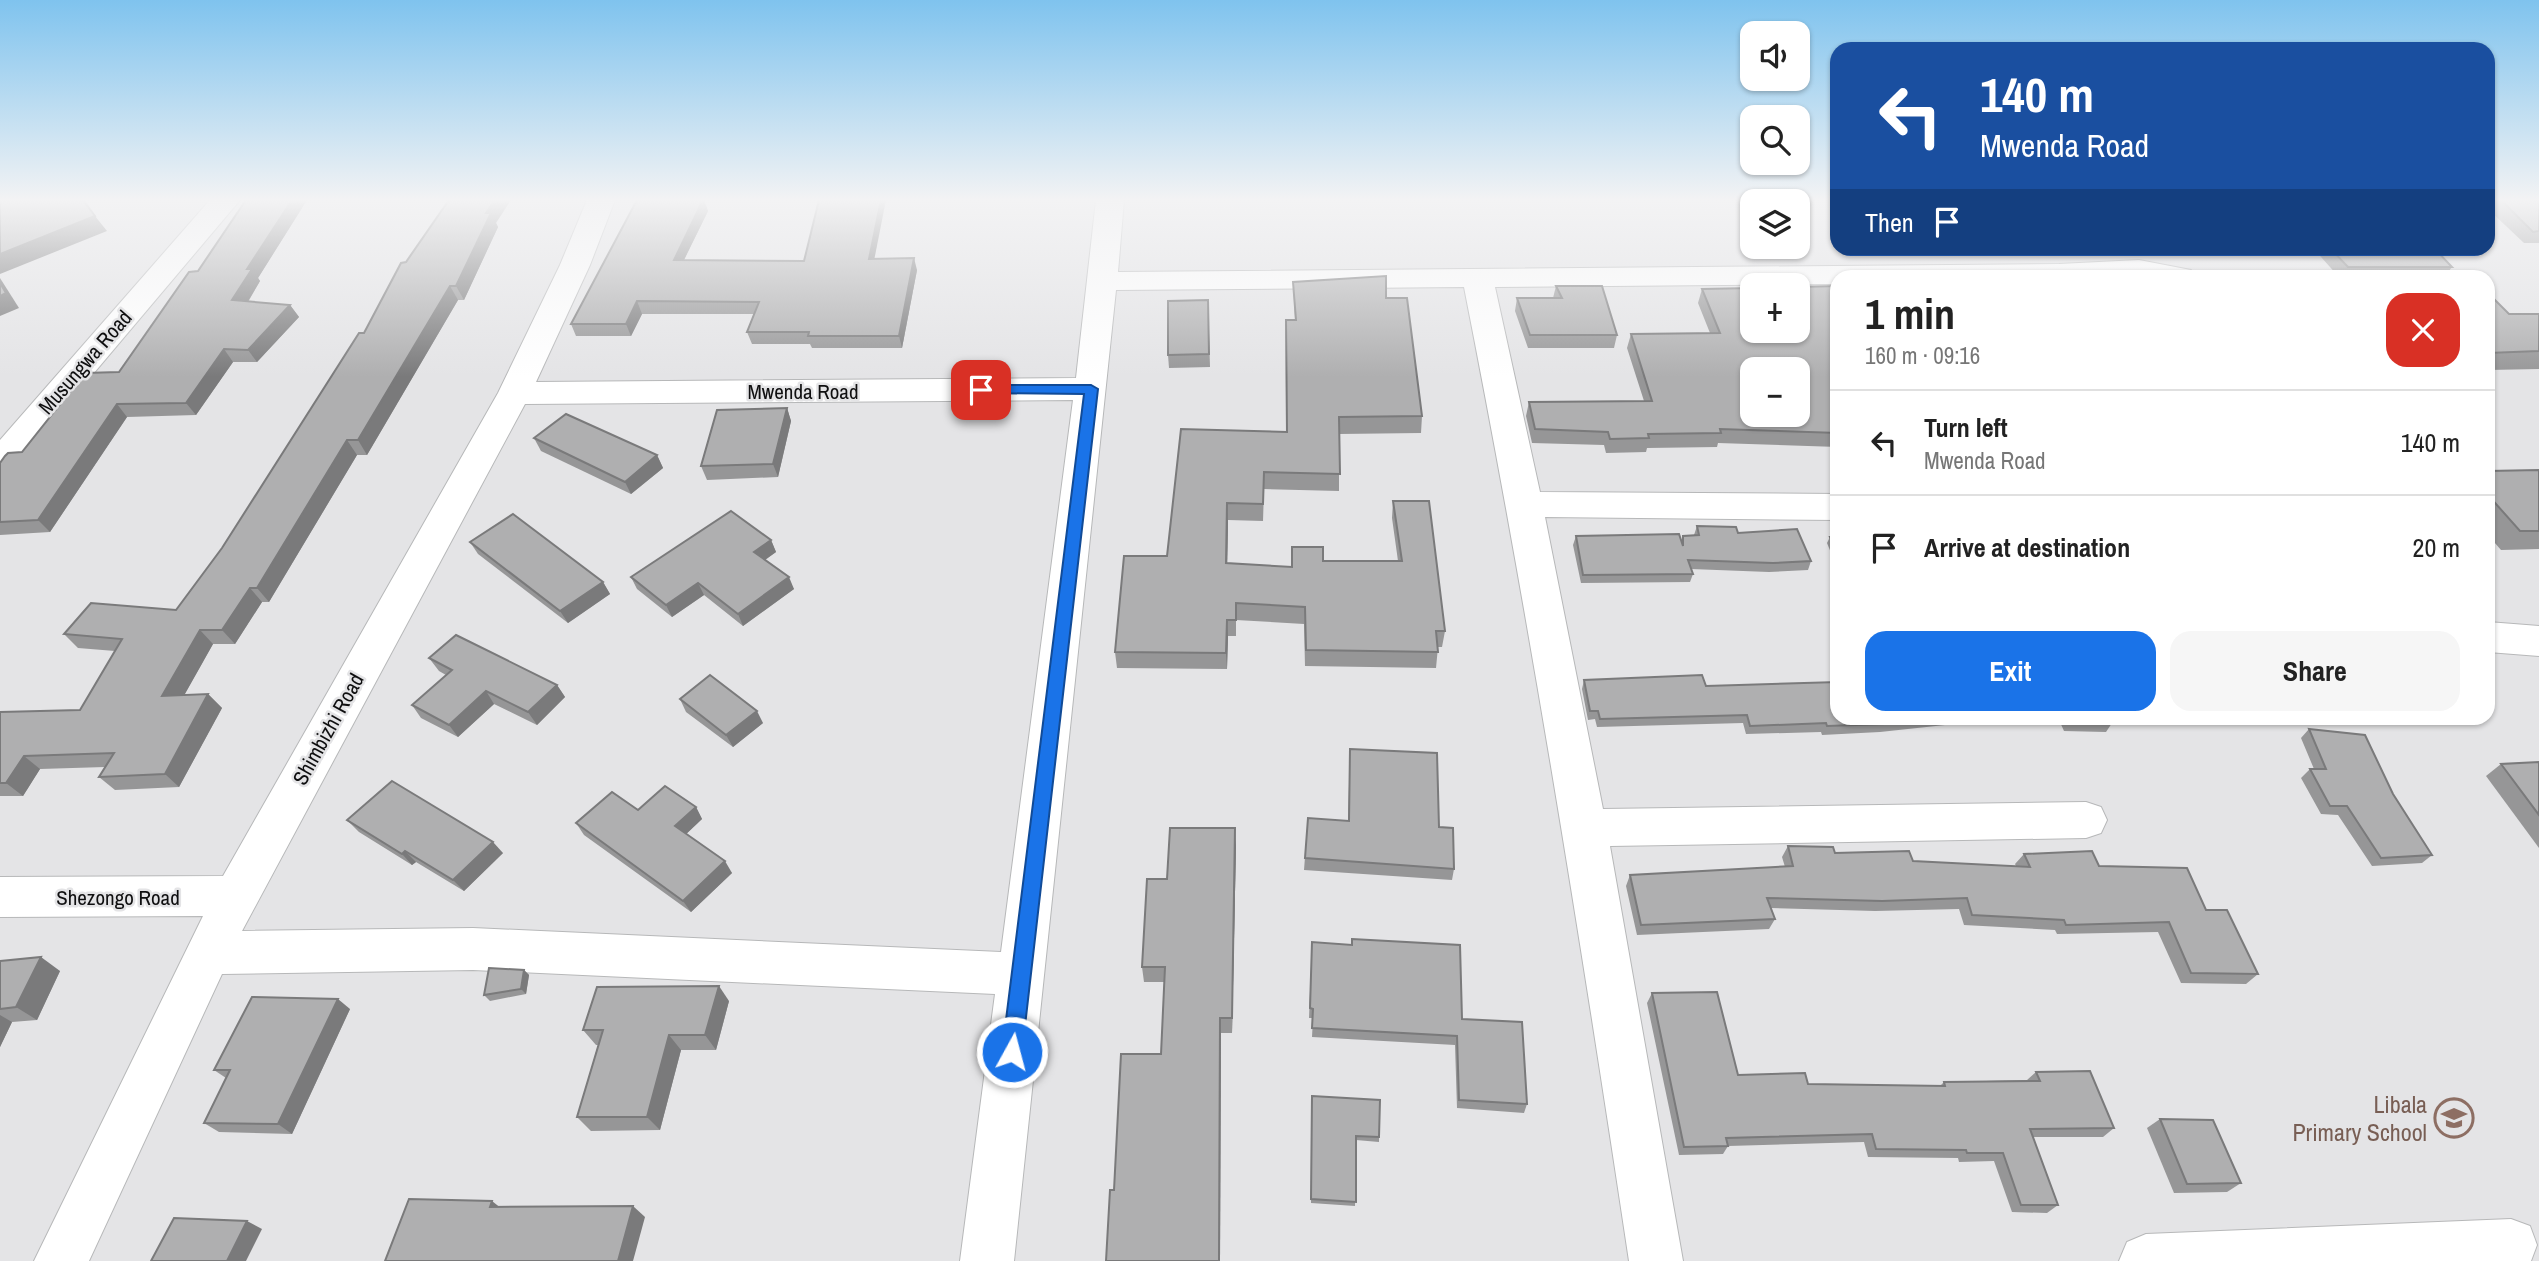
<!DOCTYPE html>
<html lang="en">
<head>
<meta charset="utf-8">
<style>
  body { margin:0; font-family:"Archivo Narrow",sans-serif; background:#f6f6f6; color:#222; height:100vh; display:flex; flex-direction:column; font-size:26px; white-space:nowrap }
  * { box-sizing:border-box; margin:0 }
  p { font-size:23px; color:#767676 }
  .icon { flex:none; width:38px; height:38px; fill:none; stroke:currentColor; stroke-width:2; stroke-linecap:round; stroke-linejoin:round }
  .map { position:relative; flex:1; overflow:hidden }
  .panel { position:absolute; left:1830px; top:270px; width:665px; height:455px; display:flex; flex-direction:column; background:#fff; border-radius:21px; box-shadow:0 2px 5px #0004 }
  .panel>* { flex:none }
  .guide { position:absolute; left:1830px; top:42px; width:665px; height:214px; border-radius:21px; box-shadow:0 2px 5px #0004; background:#1a4fa0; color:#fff; overflow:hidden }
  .fabs { position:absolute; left:1740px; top:21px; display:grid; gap:14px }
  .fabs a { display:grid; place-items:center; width:70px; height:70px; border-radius:14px; background:#fff; box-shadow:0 2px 5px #0004; font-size:35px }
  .pin { position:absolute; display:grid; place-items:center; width:60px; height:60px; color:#fff; margin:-30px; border-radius:14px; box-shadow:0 4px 10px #0006 }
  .me { position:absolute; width:77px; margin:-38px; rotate:7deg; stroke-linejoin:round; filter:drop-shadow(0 0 5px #0008) }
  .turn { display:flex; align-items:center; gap:24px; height:147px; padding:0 35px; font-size:32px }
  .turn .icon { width:91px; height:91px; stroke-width:2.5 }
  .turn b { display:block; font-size:49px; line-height:60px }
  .then { display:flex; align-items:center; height:66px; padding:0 35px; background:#0003; gap:14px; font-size:26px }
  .round { display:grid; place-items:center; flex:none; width:74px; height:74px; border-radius:21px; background:#f6f6f6 }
  .summary { display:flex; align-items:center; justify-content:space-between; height:119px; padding:0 35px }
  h1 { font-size:42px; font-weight:800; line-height:52px }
  .cta { display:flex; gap:14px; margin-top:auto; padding:14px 35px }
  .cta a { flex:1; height:80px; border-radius:21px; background:#1a73e8; color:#fff; font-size:28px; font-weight:800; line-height:80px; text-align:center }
  .cta a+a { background:#f6f6f6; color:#222 }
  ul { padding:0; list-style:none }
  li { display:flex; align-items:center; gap:21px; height:105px; padding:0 35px; border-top:2px solid #e0e0e0 }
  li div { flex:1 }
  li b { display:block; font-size:26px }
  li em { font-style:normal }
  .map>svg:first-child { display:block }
</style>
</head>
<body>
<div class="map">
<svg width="2539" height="1261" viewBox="0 0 2539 1261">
  <rect width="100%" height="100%" fill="#e4e4e6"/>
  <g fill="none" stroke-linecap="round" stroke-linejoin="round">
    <!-- street casing -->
    <g stroke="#b7b8b9" stroke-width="2">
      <g id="street">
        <polygon points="210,200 240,200 12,470 0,474 0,440"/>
        <path d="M587 200H615L590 265 536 382 1076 378 1096 200H1124L1118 272 2059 264 2139 260 2191 270 2195 276H1838V284L1495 287 1540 492 1838 494V520L1545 517 1603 809 2086 802 2101 807 2107 820 2101 833 2086 838 1610 846 1683 1261H1629C1580 935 1528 611 1464 287L1116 290 1014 1261H960L995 994 473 970 222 974 89 1261H34L203 916 0 917V877L223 876 498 393 560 265ZM1073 400 1001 952 473 928 242 931 525 404Z"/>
        <polygon points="2488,622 2539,626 2539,656 2488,652"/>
        <polygon points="2511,1219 2530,1226 2537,1245 2531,1261 2119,1261 2127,1242 2146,1234"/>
      </g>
    </g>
    <!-- street -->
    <use href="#street" fill="#fff" fill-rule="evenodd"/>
  </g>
  <!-- wall -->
  <g fill="#969697">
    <polygon points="246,200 307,200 258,278 260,281 248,302 290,305 299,317 257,362 233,362 196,415 127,417 50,532 0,535 0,463 22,452 119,372 198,271"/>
    <polygon points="637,200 704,200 708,211 684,260 804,261 874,259 917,270 902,348 812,348 810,344 752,344 747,332 755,314 642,314 631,336 576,336 571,324"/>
    <polygon points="1775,200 1812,200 1810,206 1797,206 1797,201"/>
    <polygon points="2488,200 2539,200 2539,243 2524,243 2488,209"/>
    <polygon points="496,223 498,227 464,300 458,300 367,455 357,455 269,602 262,602 235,644 213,644 184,695 208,694 222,708 179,787 115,790 99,777 105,767 40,769 23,796 0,796 0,712 80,710 115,651 78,648 64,634 176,610 222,548 364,333 406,262"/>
    <polygon points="2313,248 2434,248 2452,267 2445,276 2338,276"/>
    <polygon points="1293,282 1386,298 1422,416 1421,433 1339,434 1339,491 1264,489 1263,521 1228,520 1227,563 1292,567 1323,561 1398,561 1392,518 1393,501 1445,631 1442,647 1438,647 1436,668 1305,666 1304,624 1236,620 1236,636 1228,636 1227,669 1117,668 1115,652 1167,556 1287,432 1295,320"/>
    <polygon points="1556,286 1617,335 1614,348 1528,348 1515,311 1517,298 1553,298"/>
    <polygon points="1838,286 1838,447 1718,443 1717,447 1647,448 1646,452 1606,453 1604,445 1532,443 1526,416 1529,402 1644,401 1627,348 1631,334 1710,333 1698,303 1702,289"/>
    <polygon points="2488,293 2509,314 2539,314 2539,369 2488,370"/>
    <polygon points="1208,300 1210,367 1169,368 1168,355"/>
    <polygon points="787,408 791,421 778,477 707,480 701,466"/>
    <polygon points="534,438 657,455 663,468 631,494 541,451"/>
    <polygon points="2539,470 2539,549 2501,550 2488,535 2488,471"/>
    <polygon points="1697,526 1738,533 1811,561 1808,570 1769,572 1691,569 1693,574 1690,582 1581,583 1573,545 1576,536 1681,541 1683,536 1694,535"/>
    <polygon points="1830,537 1838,537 1838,570 1827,543"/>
    <polygon points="771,540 776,552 765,560 794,589 743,626 704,595 672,617 637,589 631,577"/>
    <polygon points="470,542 603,582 610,594 568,623 478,554"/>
    <polygon points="429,658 557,685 565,697 537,725 494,704 458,737 421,718 412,705 446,675 439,671"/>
    <polygon points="1584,680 1706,686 1838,718 2109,718 2112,723 2106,732 2064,731 2059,720 1949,718 1945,725 1880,732 1822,735 1821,732 1746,734 1743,723 1597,727 1595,719 1588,720 1582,689"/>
    <polygon points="680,699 763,723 733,747 686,712"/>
    <polygon points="2309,729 2393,794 2432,855 2422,863 2372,866 2338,815 2321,814 2301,778 2310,769 2314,769 2301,738"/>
    <polygon points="1350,749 1439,827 1454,869 1452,880 1304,870 1308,818 1348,821"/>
    <polygon points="2539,762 2539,848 2486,776 2501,764"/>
    <polygon points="696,807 702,819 686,834 732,873 691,912 584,835 576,823 638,810"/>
    <polygon points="347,820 503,853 464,891 416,862 412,865 359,832"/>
    <polygon points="1236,845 1232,1033 1221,1033 1114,1190 1161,1054 1164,982 1144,982 1142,967 1167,879"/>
    <polygon points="1788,846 1835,853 1913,861 2016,866 2015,864 2024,854 2099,866 2206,910 2258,974 2246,984 2181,983 2158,932 2057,934 2055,930 1964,925 1959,909 1875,911 1771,908 1775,919 1769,929 1637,935 1626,886 1630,875 1785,867 1782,857"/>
    <polygon points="1312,942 1462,1019 1527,1104 1524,1113 1457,1108 1455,1045 1312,1037 1313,1018 1309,1018"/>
    <polygon points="0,961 60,971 37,1020 12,1022 0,1047"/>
    <polygon points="524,970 529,975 526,994 490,1001 484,995"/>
    <polygon points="1652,993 1738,1075 1808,1084 1940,1086 1944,1082 2027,1080 2036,1072 2114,1128 2103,1137 2033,1137 2058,1205 2047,1213 2012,1212 1994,1161 1959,1162 1958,1158 1868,1157 1864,1142 1728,1146 1723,1154 1679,1155 1647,1003"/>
    <polygon points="729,1001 716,1050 681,1050 660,1130 591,1131 577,1117 598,1045 596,1045 583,1030"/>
    <polygon points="350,1009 292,1134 219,1132 204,1123 226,1078 214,1070"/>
    <polygon points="1312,1096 1379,1137 1379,1142 1356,1140 1355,1206 1311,1203"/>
    <polygon points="2160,1119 2241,1183 2227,1192 2174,1193 2147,1128"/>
  </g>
  <!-- shaded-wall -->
  <g fill="#7a7a7b">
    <polygon points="292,200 307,200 258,278 260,281 241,313 232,300 247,269"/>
    <polygon points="495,200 511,200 496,223 498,227 464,300 456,286 486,213"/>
    <polygon points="703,200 704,200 708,211 678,272 674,260"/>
    <polygon points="881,200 886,200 872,271 869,259"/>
    <polygon points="95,216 107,231 0,274 0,254"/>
    <polygon points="914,258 917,270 902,348 899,336"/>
    <polygon points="0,278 19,308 0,316"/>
    <polygon points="450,286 458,300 367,455 358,440"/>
    <polygon points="637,301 642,314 631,336 626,324"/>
    <polygon points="290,305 299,317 257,362 248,350"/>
    <polygon points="224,349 233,362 196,415 186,403"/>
    <polygon points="117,404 127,417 50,532 38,520"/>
    <polygon points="787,408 791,421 778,477 773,464"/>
    <polygon points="347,440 357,455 269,602 257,588"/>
    <polygon points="657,455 663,468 631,494 625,482"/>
    <polygon points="1227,503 1228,520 1227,580 1226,563"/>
    <polygon points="771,540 776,552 759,564 754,552"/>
    <polygon points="789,577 794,589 743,626 738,614"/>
    <polygon points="603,582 610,594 568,623 560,611"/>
    <polygon points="698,583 704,595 672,617 666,605"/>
    <polygon points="250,588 262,602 235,644 222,630"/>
    <polygon points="1227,620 1228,636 1227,669 1226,653"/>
    <polygon points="200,630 213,644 176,710 162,696"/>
    <polygon points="557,685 565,697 537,725 528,712"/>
    <polygon points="486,691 494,704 458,737 449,725"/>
    <polygon points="208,694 222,708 179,787 165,774"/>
    <polygon points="757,711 763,723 733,747 726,735"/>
    <polygon points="24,756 40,769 23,796 6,783"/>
    <polygon points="696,807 702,819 682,838 675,826"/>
    <polygon points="1235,828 1236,845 1232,1033 1232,1018"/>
    <polygon points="493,842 503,853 464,891 453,880"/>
    <polygon points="405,851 416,862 412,865 402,854"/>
    <polygon points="725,861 732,873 691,912 683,901"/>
    <polygon points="41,957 60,971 37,1020 16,1007"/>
    <polygon points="524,970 529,975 526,994 521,989"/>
    <polygon points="719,986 729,1001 716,1050 705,1035"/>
    <polygon points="338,999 350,1009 292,1134 278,1124"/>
    <polygon points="0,1015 12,1022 0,1047"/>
    <polygon points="1220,1018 1221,1033 1220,1261 1219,1261"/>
    <polygon points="669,1035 681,1050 660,1130 647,1117"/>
    <polygon points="492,1201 507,1213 490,1207"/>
    <polygon points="633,1206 645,1217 633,1261 618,1261"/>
    <polygon points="247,1221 262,1229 246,1261 227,1261"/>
  </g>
  <!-- building -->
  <g fill="#afafb0" stroke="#7a7a7b" stroke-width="2" fill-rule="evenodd">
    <polygon points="0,200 83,200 95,216 0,254"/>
    <polygon points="246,200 292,200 247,269 252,269 232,300 290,305 248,350 224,349 186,403 117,404 38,520 0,522 0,463 5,456 8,453 22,452 85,373 119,372 189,272 198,271"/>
    <polygon points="449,200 495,200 486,213 491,213 456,286 450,286 358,440 347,440 257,588 250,588 222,630 200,630 162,696 208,694 165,774 99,777 114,753 24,756 6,783 0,783 0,712 80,710 122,639 64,634 91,603 176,610 222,548 359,333 364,333 401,263 406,262"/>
    <polygon points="637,200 703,200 674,260 804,261 819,200 881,200 869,259 914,258 899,336 808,336 809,332 747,332 759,302 637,301 626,324 571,324"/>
    <polygon points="2501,200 2539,200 2539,231 2533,232"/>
    <polygon points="2330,248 2434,248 2452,267 2348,267"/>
    <polygon points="1386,276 1386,298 1407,298 1422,416 1339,417 1340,474 1264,472 1263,504 1227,503 1226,563 1292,567 1292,547 1323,547 1323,561 1402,561 1393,501 1429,501 1445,631 1436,631 1438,652 1306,650 1305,607 1236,603 1236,620 1227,620 1226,653 1115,652 1124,556 1167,556 1181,429 1287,432 1286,320 1296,320 1293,282"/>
    <polygon points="0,283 6,293 0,296"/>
    <polygon points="1556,286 1602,286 1617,335 1530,335 1517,298 1562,298"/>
    <path d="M1838 286V433L1720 429 1721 433 1648 434 1649 438 1610 439 1608 432 1535 429 1529 402 1652 401 1631 334 1720 333 1702 289 1752 288V331H1797V287ZM1752 369H1797V415H1752Z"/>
    <polygon points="2488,293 2509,314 2539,314 2539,351 2488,353"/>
    <polygon points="1208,300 1209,354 1168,355 1168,301"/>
    <polygon points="787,408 773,464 701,466 717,410"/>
    <polygon points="566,414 657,455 625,482 534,438"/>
    <polygon points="2539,470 2539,531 2520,531 2488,495 2488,471"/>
    <polygon points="731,511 771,540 754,552 789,577 738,614 698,583 666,605 631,577"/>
    <polygon points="513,514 603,582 560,611 470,542"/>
    <polygon points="1697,526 1736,527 1738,533 1797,529 1811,561 1773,563 1688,560 1693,574 1583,575 1576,536 1679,534 1683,546 1683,536 1699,535"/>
    <polygon points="1830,537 1838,537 1838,556"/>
    <polygon points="456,635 557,685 528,712 486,691 449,725 412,705 452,670 429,658"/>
    <polygon points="710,675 757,711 726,735 680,699"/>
    <polygon points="1702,675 1706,686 1838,682 1838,718 1942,718 1885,724 1827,726 1826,723 1750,726 1747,715 1600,719 1598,711 1590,711 1584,680"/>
    <polygon points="2068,718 2109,718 2112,723 2070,723"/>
    <polygon points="2309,729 2365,735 2393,794 2432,855 2381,858 2347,806 2330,806 2310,769 2326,769"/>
    <polygon points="1350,749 1437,753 1439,827 1453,828 1454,869 1305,858 1308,818 1349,821"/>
    <polygon points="2539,762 2539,815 2501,764"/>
    <polygon points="392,781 493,842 453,880 405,851 402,854 347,820"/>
    <polygon points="665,786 696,807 675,826 725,861 683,901 576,823 612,792 638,810"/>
    <polygon points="1170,828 1235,828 1232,1018 1220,1018 1219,1261 1106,1261 1110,1190 1114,1190 1121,1054 1161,1054 1165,967 1142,967 1147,879 1167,879"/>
    <polygon points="1788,846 1833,847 1835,853 1909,851 1913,861 2030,867 2024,854 2092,851 2099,866 2187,868 2206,910 2227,910 2258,974 2191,973 2169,922 2066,925 2064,920 1972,915 1967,898 1882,901 1767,898 1775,919 1641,925 1630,875 1793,866"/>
    <polygon points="1352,939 1460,945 1462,1019 1522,1022 1527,1104 1459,1100 1457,1036 1312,1028 1313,1009 1310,1008 1312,942 1352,945"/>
    <polygon points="41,957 16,1007 0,1009 0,961"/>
    <polygon points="489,968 524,970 521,989 484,995"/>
    <polygon points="719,986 705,1035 669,1035 647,1117 577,1117 603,1030 583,1030 597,987"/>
    <polygon points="1717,992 1738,1075 1805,1073 1808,1084 1945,1086 1944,1082 2040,1081 2036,1072 2090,1071 2114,1128 2030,1129 2058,1205 2021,1205 2003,1153 1967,1153 1966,1150 1876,1149 1872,1134 1726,1138 1728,1146 1684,1147 1652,993"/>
    <polygon points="252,997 338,999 278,1124 204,1123 230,1070 214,1070"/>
    <polygon points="1312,1096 1380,1100 1379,1137 1356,1136 1356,1202 1311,1199"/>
    <polygon points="2160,1119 2213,1120 2241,1183 2187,1184"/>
    <polygon points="409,1199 492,1201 490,1207 633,1206 618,1261 385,1261"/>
    <polygon points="174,1218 247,1221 227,1261 151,1261"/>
  </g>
  <!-- sky -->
  <linearGradient id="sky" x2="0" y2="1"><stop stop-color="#7fc3ee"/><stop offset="0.53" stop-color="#f3f3f4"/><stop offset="1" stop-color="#f3f3f4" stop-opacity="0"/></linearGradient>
  <rect width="2539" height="377" fill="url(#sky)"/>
  <!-- route -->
  <polygon fill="#1a73e8" stroke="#114b97" stroke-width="2" points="981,385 1091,385 1098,389 1022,1052 1019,1059 1012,1062 1005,1059 1002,1052 1084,394 976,393 974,390"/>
  <!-- icons -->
  <defs>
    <g id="school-ring" transform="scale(2.0125)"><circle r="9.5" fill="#e4e4e6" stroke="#8d6e63" stroke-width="1.5"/><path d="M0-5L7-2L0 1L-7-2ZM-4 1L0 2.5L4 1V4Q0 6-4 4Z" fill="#8d6e63"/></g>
  </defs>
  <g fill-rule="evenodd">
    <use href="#school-ring" x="2454" y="1118"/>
  </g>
  <g text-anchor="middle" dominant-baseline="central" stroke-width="5" stroke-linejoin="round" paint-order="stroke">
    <!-- street labels -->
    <g font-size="21" fill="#0f0f10" stroke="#e4e4e6">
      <text transform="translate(85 362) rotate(-49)">Musungwa Road</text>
      <text x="803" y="391">Mwenda Road</text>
      <text transform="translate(328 729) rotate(-61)">Shimbizhi Road</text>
      <text x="118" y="897">Shezongo Road</text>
    </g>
    <!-- near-education labels -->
    <g font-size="24" fill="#785e54" stroke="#e4e4e6" text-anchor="end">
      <text x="2427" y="1104">Libala<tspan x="2427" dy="28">Primary School</tspan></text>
    </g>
  </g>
</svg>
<div class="fabs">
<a><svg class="icon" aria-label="sound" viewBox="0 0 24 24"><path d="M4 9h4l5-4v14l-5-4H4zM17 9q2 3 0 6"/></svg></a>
<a><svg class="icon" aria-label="search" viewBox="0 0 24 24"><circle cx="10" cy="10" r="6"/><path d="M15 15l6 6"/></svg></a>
<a><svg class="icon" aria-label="layers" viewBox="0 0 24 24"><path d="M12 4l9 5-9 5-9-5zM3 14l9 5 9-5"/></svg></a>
<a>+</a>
<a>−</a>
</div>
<div class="pin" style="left:981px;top:390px;background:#d93025"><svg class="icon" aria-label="arrive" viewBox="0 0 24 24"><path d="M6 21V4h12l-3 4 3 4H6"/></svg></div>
<svg class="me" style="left:1012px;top:1052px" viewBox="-20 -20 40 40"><circle r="17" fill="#1a73e8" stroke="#fff" stroke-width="3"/><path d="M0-11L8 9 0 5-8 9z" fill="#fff"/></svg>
<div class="guide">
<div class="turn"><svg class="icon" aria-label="left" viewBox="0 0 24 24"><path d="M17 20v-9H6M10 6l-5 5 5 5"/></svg><div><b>140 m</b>Mwenda Road</div></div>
<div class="then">Then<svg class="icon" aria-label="arrive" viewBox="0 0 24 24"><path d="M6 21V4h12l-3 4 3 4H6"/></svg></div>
</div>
<section class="panel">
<div class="summary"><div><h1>1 min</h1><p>160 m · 09:16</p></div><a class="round" style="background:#d93025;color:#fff"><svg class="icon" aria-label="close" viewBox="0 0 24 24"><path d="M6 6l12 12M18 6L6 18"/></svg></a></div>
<ul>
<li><svg class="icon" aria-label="left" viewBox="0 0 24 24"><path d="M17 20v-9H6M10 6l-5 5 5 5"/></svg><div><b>Turn left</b><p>Mwenda Road</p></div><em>140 m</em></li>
<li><svg class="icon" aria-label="arrive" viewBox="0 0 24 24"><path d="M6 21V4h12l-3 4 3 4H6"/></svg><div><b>Arrive at destination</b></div><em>20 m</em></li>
</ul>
<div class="cta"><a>Exit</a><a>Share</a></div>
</section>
</div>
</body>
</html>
